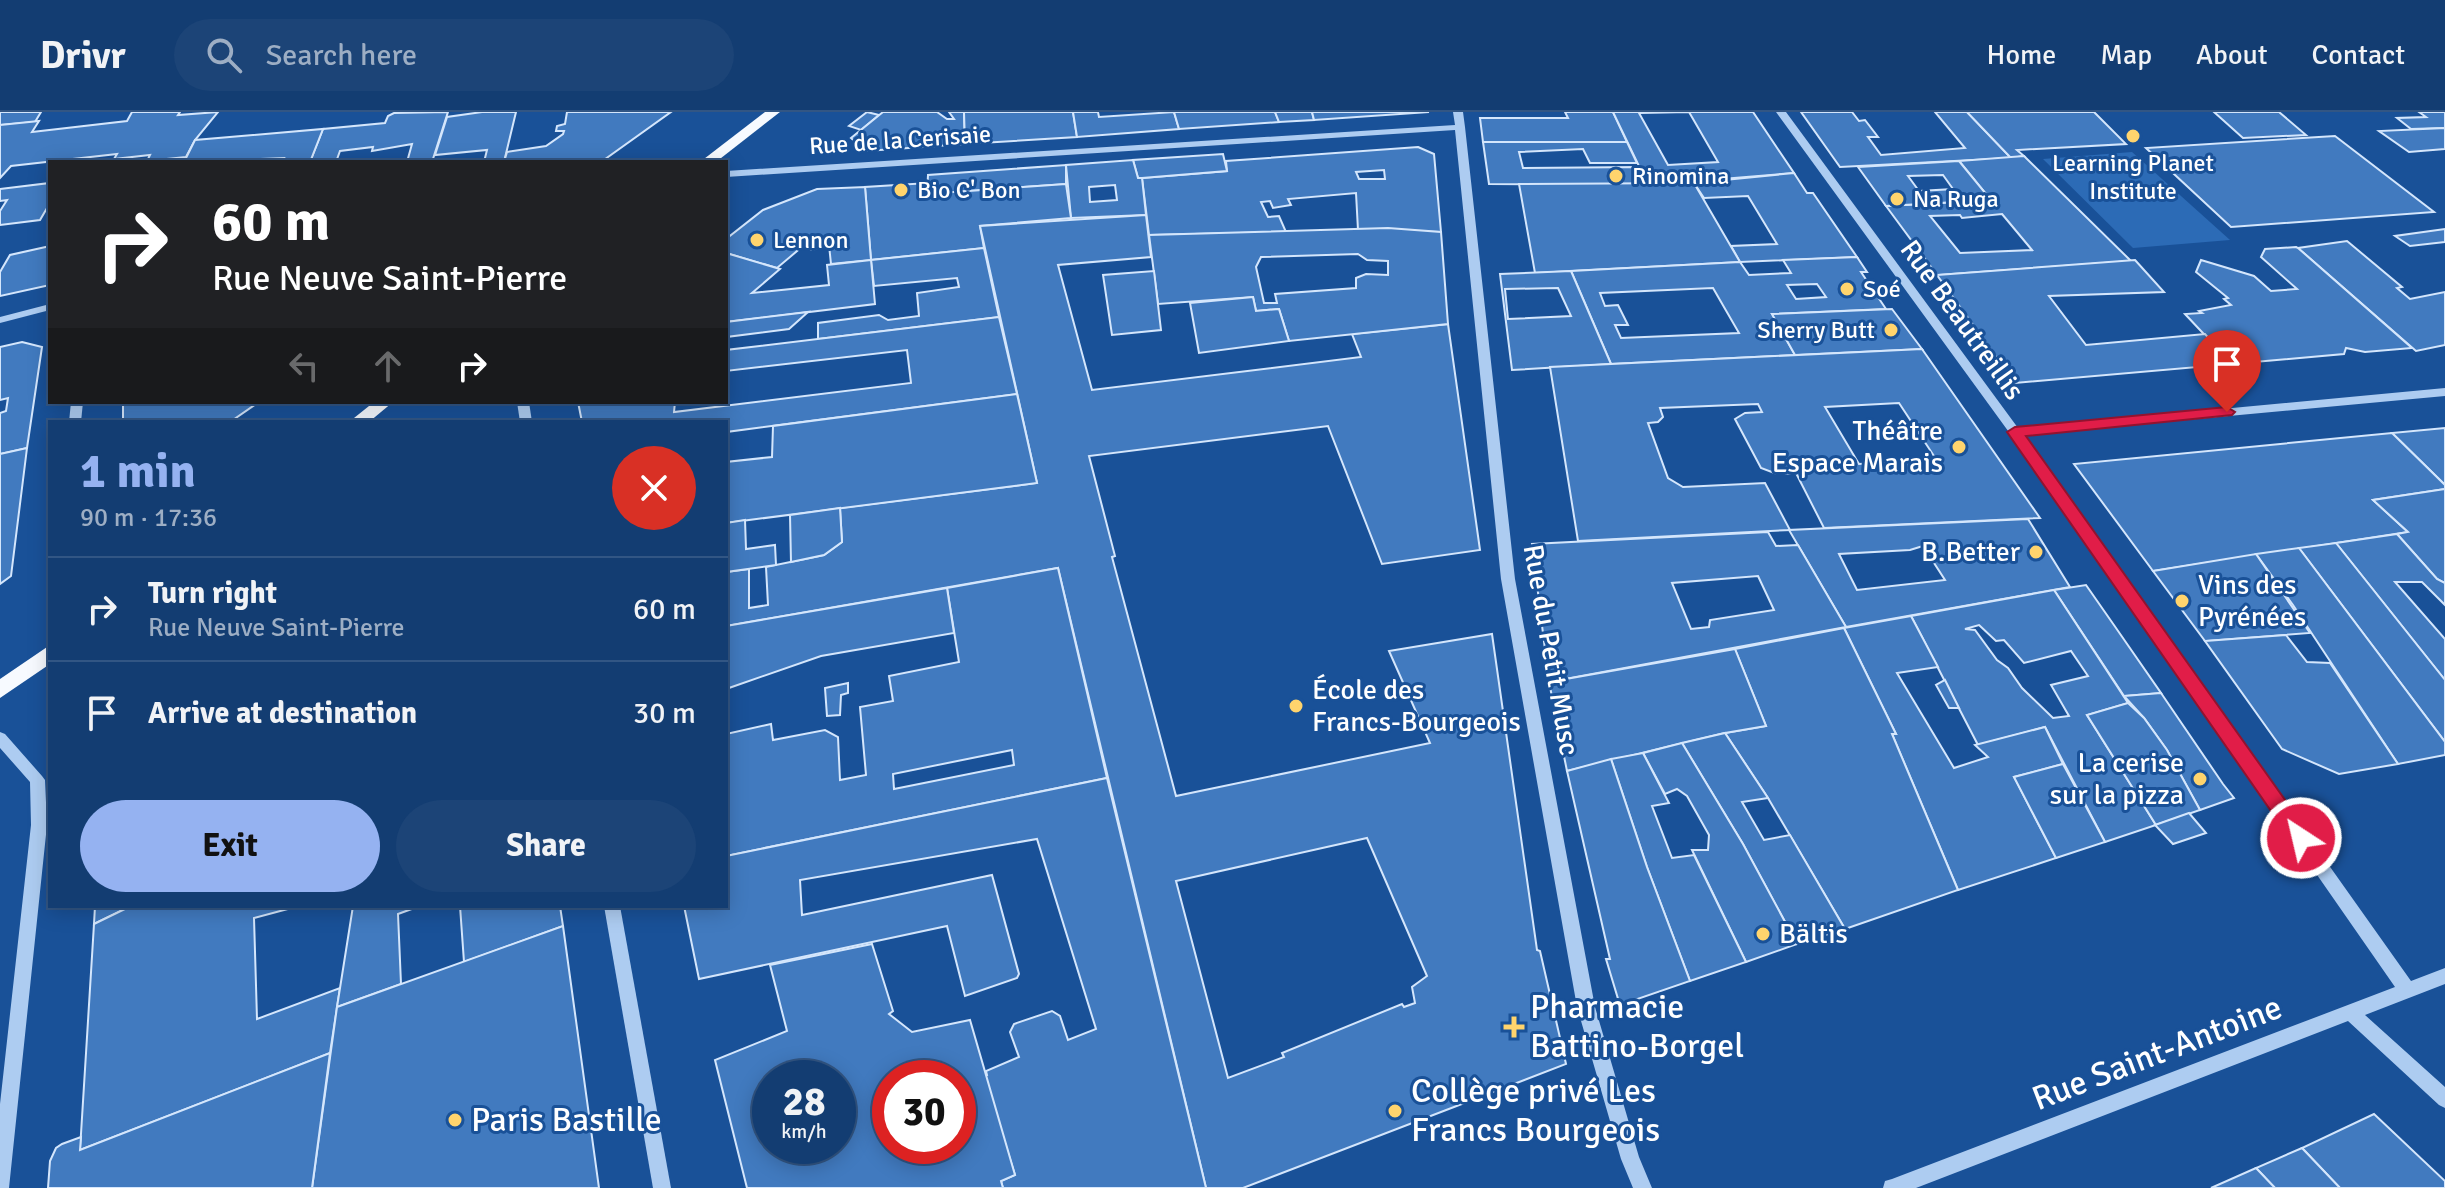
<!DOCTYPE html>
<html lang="en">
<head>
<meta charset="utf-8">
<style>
  body { margin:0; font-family:Signika,sans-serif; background:#1c4477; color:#f1f3f6; height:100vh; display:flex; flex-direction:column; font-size:30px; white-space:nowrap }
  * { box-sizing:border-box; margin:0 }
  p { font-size:26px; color:#9daec4 }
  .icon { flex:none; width:44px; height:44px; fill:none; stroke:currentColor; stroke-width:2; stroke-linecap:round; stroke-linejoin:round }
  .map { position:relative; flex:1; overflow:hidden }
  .side { position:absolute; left:48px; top:308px; width:680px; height:488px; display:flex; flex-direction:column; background:#133d72; border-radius:0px; box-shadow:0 4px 20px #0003,0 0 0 2px #325684 }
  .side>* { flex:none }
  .guide { position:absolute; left:48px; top:48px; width:680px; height:244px; border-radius:0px; box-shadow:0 4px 20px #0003,0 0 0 2px #325684; background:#202124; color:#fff; overflow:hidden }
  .speed { position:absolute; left:752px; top:948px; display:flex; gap:16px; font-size:40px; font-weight:700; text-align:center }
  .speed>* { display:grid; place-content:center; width:104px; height:104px; border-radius:50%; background:#133d72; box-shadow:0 4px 20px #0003,0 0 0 2px #325684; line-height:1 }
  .speed small { font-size:20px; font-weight:400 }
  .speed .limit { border:12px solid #d22; background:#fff; color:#111 }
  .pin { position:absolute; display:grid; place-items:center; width:68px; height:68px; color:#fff; margin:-82px -34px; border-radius:50% 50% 50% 0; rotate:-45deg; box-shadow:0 0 8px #0007 }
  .pin .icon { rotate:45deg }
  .me { position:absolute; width:88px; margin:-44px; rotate:325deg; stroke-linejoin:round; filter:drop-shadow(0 0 6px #0008) }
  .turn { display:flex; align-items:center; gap:28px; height:168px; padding:0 32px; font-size:36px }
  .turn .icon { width:104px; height:104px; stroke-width:2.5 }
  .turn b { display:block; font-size:56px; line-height:68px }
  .lanes { display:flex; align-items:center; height:76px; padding:0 32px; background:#0003; justify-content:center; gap:40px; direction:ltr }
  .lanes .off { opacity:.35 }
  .round { display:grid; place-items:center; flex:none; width:84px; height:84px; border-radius:42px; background:#1c4477 }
  .headline { display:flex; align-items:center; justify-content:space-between; height:136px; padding:0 32px }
  h1 { font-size:48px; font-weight:800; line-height:60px; color:#95b2f1 }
  .cta { display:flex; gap:16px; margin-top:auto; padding:16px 32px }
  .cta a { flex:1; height:92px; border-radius:48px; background:#95b2f1; color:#111; font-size:32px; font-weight:800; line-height:92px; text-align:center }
  .cta a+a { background:#1c4477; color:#f1f3f6 }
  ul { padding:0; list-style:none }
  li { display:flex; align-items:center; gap:24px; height:104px; padding:0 32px; border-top:2px solid #325684 }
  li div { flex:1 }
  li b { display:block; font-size:30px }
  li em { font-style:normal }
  header { display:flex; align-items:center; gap:48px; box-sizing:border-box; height:112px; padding:0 40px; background:#133d72; border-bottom:2px solid #325684 }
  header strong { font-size:38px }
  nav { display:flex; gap:44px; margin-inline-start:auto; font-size:28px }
  .search { width:560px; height:72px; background:#1c4477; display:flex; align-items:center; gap:20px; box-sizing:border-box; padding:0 28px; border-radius:44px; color:#9daec4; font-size:30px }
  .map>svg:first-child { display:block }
</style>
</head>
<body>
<header>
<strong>Drivr</strong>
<div class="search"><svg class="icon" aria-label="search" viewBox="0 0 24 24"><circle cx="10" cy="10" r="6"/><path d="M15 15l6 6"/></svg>Search here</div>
<nav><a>Home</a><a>Map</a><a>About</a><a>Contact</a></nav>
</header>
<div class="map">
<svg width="2445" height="1076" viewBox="0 0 2445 1076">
  <rect width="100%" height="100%" fill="#195198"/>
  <!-- green -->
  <polygon fill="#2c6bb6" points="2132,40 2230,128 2133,136 2043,47"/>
  <!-- building -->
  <g fill="#417abf" stroke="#d4e6fc" stroke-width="2" fill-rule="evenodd">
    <polygon points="0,0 41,0 35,10 0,13"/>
    <polygon points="132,0 180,0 178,3 218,0 195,28 186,45 147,49 150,43 114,47 117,42 11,54 0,66 0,13 39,9 32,20 127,9"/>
    <polygon points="448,0 432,50 407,50 412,32 372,39 373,35 340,39 336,50 310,50 323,17 385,11 388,4 394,1"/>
    <polygon points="482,0 516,0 504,50 484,50 487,38 435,43 447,5"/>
    <polygon points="567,0 671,0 601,50 504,50 507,40 546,34 563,22 564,19 556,19 557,14 565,12"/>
    <polygon points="867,0 879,3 861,18 849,14"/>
    <polygon points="883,0 937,0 947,7 954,7 949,0 964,0 965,32 866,39 851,26"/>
    <polygon points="964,0 1073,0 1077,25 965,32"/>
    <polygon points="1073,0 1098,0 1099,5 1174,0 1179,17 1077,25"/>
    <polygon points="1174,0 1275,0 1279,10 1179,17"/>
    <polygon points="1275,0 1312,0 1314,8 1279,10"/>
    <polygon points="1312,0 1429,0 1314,8"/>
    <polygon points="1565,0 1613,0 1627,30 1483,30 1480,6 1568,6"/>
    <path d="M1613 0H1753L1794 61 1648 73ZM1689 0 1718 50 1668 53 1639 1Z"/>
    <polygon points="1801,0 1852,0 1859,9 1865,8 1878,25 1868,25 1881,43 1965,36 1935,0 1967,0 2011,46 1840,55"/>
    <polygon points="1967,0 2094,0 2126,32 2017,38 2024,44 2011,46"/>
    <polygon points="2214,0 2279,0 2306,23 2243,26"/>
    <polygon points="2419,0 2445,0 2445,16 2411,17 2397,6 2426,5"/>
    <polygon points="2445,16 2445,37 2409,40 2379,19"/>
    <polygon points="323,17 310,50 282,50 284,46 184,50 195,28"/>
    <polygon points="2335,24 2434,100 2231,115 2146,36"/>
    <polygon points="1483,30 1627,30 1637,51 1590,51 1583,37 1519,40 1523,56 1640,55 1648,73 1489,72"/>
    <path d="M1418 35 1434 42 1441 120 1358 118 1356 81 1288 87 1291 93 1273 96 1270 89 1261 90 1268 105 1279 104 1286 120 1149 123 1142 66 1227 59 1226 49ZM1384 58 1385 67H1359L1356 60Z"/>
    <polygon points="1223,42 1227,59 1142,66 1138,66 1133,48"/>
    <path d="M2024 44 2131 149 1937 163 1886 94 1991 88 1959 49ZM2002 102 2032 138 1960 141 1930 104 1960 103 1962 106Z"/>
    <path d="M1133 48 1138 66H1142L1146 103 1071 106 1066 53ZM1115 73 1117 88 1090 90 1089 75Z"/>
    <path d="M1959 49 1991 88 1886 94 1858 55ZM1943 63 1953 77 1919 79 1908 64Z"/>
    <polygon points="1066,53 1066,72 927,82 928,63"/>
    <polygon points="1794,61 1807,81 1813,81 1857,145 1740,150 1731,134 1777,132 1748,84 1704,86 1694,71"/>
    <polygon points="50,71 50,91 40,108 0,113 0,99 7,88 0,89 0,77"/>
    <polygon points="928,71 927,82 1066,72 1071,106 980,114 984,136 871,148 865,75"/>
    <polygon points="1694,71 1740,150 1535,161 1519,72"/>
    <polygon points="865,75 871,148 831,152 829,133 812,138 803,134 777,156 726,141 726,127 763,98 817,77"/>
    <path d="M1146 103 1151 145 1058 153 1092 278 1361 245 1352 222 1448 212 1480 438 1382 452 1328 314 1089 344 1115 444 1112 445 1176 684 1430 631 1389 539 1492 522 1537 838 1540 839 1566 952 1243 1076H1206L1058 456 726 514V460L749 457V496L768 493 766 455 824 443 842 430 840 396 1037 371 980 114ZM1367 726 1427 864 1412 875 1415 891 1404 895 1402 892 1282 941 1284 945 1228 966 1176 769Z"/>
    <path d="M1388 116 1441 120 1448 212 1289 229 1279 197 1256 199 1253 185 1158 192 1149 123ZM1358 142 1367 148 1388 149V163L1366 162 1356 166V176L1275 182 1277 191H1264L1256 155 1261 145Z"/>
    <polygon points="2445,117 2445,130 2410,134 2395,124"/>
    <polygon points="2347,129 2402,175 2397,176 2410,187 2445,180 2445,233 2416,239 2298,136"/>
    <polygon points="50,134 50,173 0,184 0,160 10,143"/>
    <polygon points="2296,135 2298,136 2412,236 2365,240 2346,236 2344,242 2232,252 2185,202 2202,201 2199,199 2231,193 2224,187 2228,186 2196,160 2201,148 2254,164 2271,179 2297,177 2261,145 2265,137"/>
    <polygon points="984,136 999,205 818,227 818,211 879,203 888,208 919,204 917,181 959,175 957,166 874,174 871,148"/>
    <polygon points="726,141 780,157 752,181 829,173 827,153 871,148 875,192 726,210"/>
    <path d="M1857 145 1867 160H1861L1886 197 1772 202 1795 243 1611 252 1571 159 1740 150 1749 163 1791 161 1783 148ZM1817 172 1826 185 1796 187 1787 173ZM1713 176 1739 221 1621 226 1615 213H1628L1618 193 1605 194 1600 181Z"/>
    <polygon points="2135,148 2164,180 2049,184 2086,233 2205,222 2232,252 2015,271 1937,163"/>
    <polygon points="1154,159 1161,218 1112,223 1103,163"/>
    <path d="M1571 159 1611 252 1512 258 1500 162ZM1558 176 1571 204 1508 207 1505 177Z"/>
    <polygon points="1253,185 1256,199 1279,197 1289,229 1199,241 1190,191"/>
    <polygon points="1892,197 1922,237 1795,243 1772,202"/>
    <polygon points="808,200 789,217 726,225 726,210"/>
    <polygon points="999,205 1017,282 726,320 726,310 582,310 578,290 675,290 674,300 911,271 907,238 726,259 726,238"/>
    <polygon points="22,230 42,235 27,336 0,342 0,301 6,299 8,286 0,288 0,235"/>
    <path d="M1922 237 2040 406 1824 416 1796 361 1777 362 1761 356 1735 307 1745 301 1762 300 1758 292 1660 296 1663 305 1658 310 1648 311 1668 366 1683 375 1765 371 1790 418 1578 429 1550 255ZM1899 291 1936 347 1859 352 1825 295Z"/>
    <polygon points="1017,282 1037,371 726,411 726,350 772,345 773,314"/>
    <polygon points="123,290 259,290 230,310 123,310"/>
    <polygon points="2445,316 2445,373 2392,321"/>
    <polygon points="2392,321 2445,373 2445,377 2373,388 2408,420 2153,459 2074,352"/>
    <polygon points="27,336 11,464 0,472 0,342"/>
    <polygon points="2445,377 2445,471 2437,467 2397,422 2408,420 2373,388"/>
    <polygon points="840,396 842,430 824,443 791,450 790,403"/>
    <path d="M2028 407 2070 475 1846 515 1789 418ZM1923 434 1945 468 1857 478 1839 442 1910 438Z"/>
    <polygon points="745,408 746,437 775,433 776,453 726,460 726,411"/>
    <path d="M1768 420 1776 434 1798 433 1846 515 1549 570 1532 432ZM1758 464 1774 498 1710 508 1709 515 1691 517 1672 471Z"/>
    <polygon points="2397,422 2437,467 2445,471 2445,493 2422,470 2395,470 2445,527 2445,568 2336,431"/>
    <polygon points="2336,431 2445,568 2445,630 2299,436"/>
    <polygon points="2299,436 2445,630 2445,643 2398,652 2293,493 2256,442"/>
    <polygon points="2256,442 2310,521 2205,529 2153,459"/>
    <path d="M1058 456 1107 666 726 744V622L771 612 773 628 825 618 838 625 840 668 866 663 860 595 893 589 889 564 959 550 947 476ZM1012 638 1014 653 894 677 893 662Z"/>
    <polygon points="2086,473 2116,516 2161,581 2124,584 2054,478"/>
    <polygon points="947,476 954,521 821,544 726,577 726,514"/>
    <path d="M2054 478 2128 591 2087 603 2156 713 2105 730 2045 615 1978 633 1911 504ZM1979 513 1996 529 2004 528 2024 551 2071 539 2088 564 2051 573 2069 604 2053 606 2022 576 2008 556 1997 548 1975 518 1965 517Z"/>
    <polygon points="1911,504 1938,555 1897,561 1954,656 1988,645 1975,633 2045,615 2063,652 2014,665 2056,746 1958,778 1892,622 1896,622 1844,516"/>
    <polygon points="1844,516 1896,622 1892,622 1958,778 1845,817 1768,686 1725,621 1766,614 1735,537"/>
    <polygon points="2286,523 2307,550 2330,551 2398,652 2339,662 2282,637 2205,529"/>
    <polygon points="1735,537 1766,614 1725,621 1567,659 1549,570"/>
    <polygon points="1945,568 1959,596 1949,596 1936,573"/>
    <polygon points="848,571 848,581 841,583 840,603 827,604 825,576"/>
    <polygon points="2161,581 2223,672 2234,686 2200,698 2167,638 2144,606 2124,584"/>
    <polygon points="2128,591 2144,606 2167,638 2200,698 2156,713 2087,603"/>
    <polygon points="1725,621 1768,686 1742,690 1764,728 1790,723 1845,817 1797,832 1743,732 1682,631"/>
    <polygon points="1682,631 1743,732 1797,832 1746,850 1692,738 1708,738 1709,723 1687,684 1677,677 1665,682 1643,641"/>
    <polygon points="1643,641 1669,691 1652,694 1672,746 1694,743 1746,850 1690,869 1647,755 1611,647"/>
    <polygon points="1611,647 1647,755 1690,869 1623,892 1619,890 1606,847 1610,847 1567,659"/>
    <polygon points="2063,652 2105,730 2056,746 2014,665"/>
    <polygon points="1107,666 1206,1076 1003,1076 1001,1069 1015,1063 984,964 987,963 986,959 1019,945 1010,920 1014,912 1052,899 1060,904 1068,928 1096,917 1037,727 800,768 802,803 992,763 1019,862 1017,866 965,884 947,814 699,867 684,794 726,794 726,744"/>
    <polygon points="2189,701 2206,721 2173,732 2155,713"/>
    <polygon points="95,794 131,794 94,812"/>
    <polygon points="131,794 299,794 254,806 257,907 340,876 330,941 80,1038 94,812"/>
    <polygon points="353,794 420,794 398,802 401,872 337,895"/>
    <polygon points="460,794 560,794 563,814 464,850"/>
    <polygon points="563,814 599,1076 312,1076 337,895"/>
    <path d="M872 832 893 899 889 902 912 920 970 908 1015 1063 1001 1069 1003 1076H747L715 948 787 919 770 853ZM770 966H838V1034H770ZM890 966H958V1034H890Z"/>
    <polygon points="330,941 312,1076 48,1076 50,1049 56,1036 62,1032 81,1025 80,1038"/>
    <polygon points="2374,1002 2445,1069 2445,1076 2340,1076 2302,1036"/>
    <polygon points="2302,1036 2340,1076 2275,1076 2256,1056"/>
    <polygon points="2256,1056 2275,1076 2211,1076"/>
  </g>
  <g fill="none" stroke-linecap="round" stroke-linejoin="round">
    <!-- minor -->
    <g fill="#adccf1" fill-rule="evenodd">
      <polygon points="1453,0 1463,0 1465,15 1515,467 1595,895 1639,1045 1652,1076 1633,1076 1621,1047 1577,895 1501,467 1455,18 726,65 726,59 1455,13"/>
      <polygon points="1776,0 1786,0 2018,316 2445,276 2445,284 2024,323 2411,869 2445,856 2445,872 2365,903 2445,975 2445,996 2439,993 2348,909 1916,1076 1883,1076 1885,1069 1892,1067 2395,875 2011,323"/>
      <polygon points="50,192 50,198 0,211 0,205"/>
      <polygon points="71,290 83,290 81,310 69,310"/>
      <polygon points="517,290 529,290 532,310 520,310"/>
      <polygon points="0,620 5,622 42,664 45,668 47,713 9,1076 0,1076 0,992 31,713 30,670 0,636"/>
      <polygon points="604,794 620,794 671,1076 653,1076"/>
    </g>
    <!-- major -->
    <g fill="#f7faff" fill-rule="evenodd">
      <polygon points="765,0 780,0 716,50 700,50"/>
      <polygon points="374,290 393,290 369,310 349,310"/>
      <polygon points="50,533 50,552 0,586 0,567"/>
    </g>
  </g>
  <!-- route -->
  <polygon fill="#e11d48" stroke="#92132f" stroke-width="2" points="2227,295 2235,300 2232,303 2026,324 2308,720 2311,726 2308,732 2301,735 2294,732 2007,320 2015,315"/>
  <!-- markers -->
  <g fill="#ffd46d" stroke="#195198" stroke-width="3">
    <circle cx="2133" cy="24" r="8"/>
    <circle cx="1616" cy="64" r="8"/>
    <circle cx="901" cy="78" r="8"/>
    <circle cx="1897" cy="87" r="8"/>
    <circle cx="757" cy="128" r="8"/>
    <circle cx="1847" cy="177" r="8"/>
    <circle cx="1891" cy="218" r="8"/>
    <circle cx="1959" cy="335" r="8"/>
    <circle cx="2036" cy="440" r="8"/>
    <circle cx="2182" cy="489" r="8"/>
    <circle cx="1296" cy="594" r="8"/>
    <circle cx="2200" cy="667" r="8"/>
    <circle cx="1763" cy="822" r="8"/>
    <path d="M1510 903h8v8h8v8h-8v8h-8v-8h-8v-8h8z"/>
    <circle cx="1395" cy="999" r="8"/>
    <circle cx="455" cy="1008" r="8"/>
  </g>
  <g text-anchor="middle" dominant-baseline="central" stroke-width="6" stroke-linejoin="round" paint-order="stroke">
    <!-- far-street labels -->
    <g font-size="24" fill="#fff" stroke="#195198">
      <text transform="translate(900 28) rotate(-4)">Rue de la Cerisaie</text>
    </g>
    <!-- far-poi labels -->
    <g font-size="24" fill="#fff" stroke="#195198" text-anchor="start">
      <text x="2133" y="51" text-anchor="middle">Learning Planet<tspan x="2133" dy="28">Institute</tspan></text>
      <text x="1632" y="64">Rinomina</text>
      <text x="917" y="78">Bio C' Bon</text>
      <text x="1913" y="87">Na Ruga</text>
      <text x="773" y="128">Lennon</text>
      <text x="1863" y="177">Soé</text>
      <text x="1875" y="218" text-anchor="end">Sherry Butt</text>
    </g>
    <!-- street labels -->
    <g font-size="28" fill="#fff" stroke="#195198">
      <text transform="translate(1962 208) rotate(54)">Rue Beautreillis</text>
      <text transform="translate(1551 538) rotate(80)">Rue du Petit Musc</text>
    </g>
    <!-- poi labels -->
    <g font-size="28" fill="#fff" stroke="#195198" text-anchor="end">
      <text x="1943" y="319">Théâtre<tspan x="1943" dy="32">Espace Marais</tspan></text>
      <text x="2020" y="440">B.Better</text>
      <text x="2198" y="473" text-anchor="start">Vins des<tspan x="2198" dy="32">Pyrénées</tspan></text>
      <text x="1312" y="578" text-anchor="start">École des<tspan x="1312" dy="32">Francs-Bourgeois</tspan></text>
      <text x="2184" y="651">La cerise<tspan x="2184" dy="32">sur la pizza</tspan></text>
      <text x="1779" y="822" text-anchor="start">Bältis</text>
    </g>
    <!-- near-poi labels -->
    <g font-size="34" fill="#fff" stroke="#195198" text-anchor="start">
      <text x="1530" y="895">Pharmacie<tspan x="1530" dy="39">Battino-Borgel</tspan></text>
      <text x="1411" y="979">Collège privé Les<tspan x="1411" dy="39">Francs Bourgeois</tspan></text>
      <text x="471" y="1008">Paris Bastille</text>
    </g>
    <!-- near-street labels -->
    <g font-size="34" fill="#fff" stroke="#195198">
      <text transform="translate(2157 941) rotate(-21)">Rue Saint-Antoine</text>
    </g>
  </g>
</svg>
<div class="speed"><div>28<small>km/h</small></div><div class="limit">30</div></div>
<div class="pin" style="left:2227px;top:300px;background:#d93025"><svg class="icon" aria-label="arrive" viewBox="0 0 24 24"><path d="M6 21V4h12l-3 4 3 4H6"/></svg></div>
<svg class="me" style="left:2301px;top:726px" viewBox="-20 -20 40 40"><circle r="17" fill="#e11d48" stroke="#fff" stroke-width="3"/><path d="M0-11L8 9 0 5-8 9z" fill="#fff"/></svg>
<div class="guide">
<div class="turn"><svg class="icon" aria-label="right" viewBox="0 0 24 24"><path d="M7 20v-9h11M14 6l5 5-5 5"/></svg><div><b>60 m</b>Rue Neuve Saint-Pierre</div></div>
<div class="lanes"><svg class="icon off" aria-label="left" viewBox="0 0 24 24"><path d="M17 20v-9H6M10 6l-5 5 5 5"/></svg><svg class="icon off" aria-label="ahead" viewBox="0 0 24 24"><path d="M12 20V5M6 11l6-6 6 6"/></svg><svg class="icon" aria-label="right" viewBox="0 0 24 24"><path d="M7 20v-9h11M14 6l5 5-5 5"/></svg></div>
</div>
<section class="side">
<div class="headline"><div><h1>1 min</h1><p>90 m · 17:36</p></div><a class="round" style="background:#d93025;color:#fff"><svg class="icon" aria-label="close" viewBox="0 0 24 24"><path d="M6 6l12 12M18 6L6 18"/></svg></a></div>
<ul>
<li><svg class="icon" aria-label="right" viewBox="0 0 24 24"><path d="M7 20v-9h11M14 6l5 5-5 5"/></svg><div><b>Turn right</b><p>Rue Neuve Saint-Pierre</p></div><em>60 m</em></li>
<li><svg class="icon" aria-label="arrive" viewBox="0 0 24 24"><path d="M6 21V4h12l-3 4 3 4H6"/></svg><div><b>Arrive at destination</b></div><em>30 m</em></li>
</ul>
<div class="cta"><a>Exit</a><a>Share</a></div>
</section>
</div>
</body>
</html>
